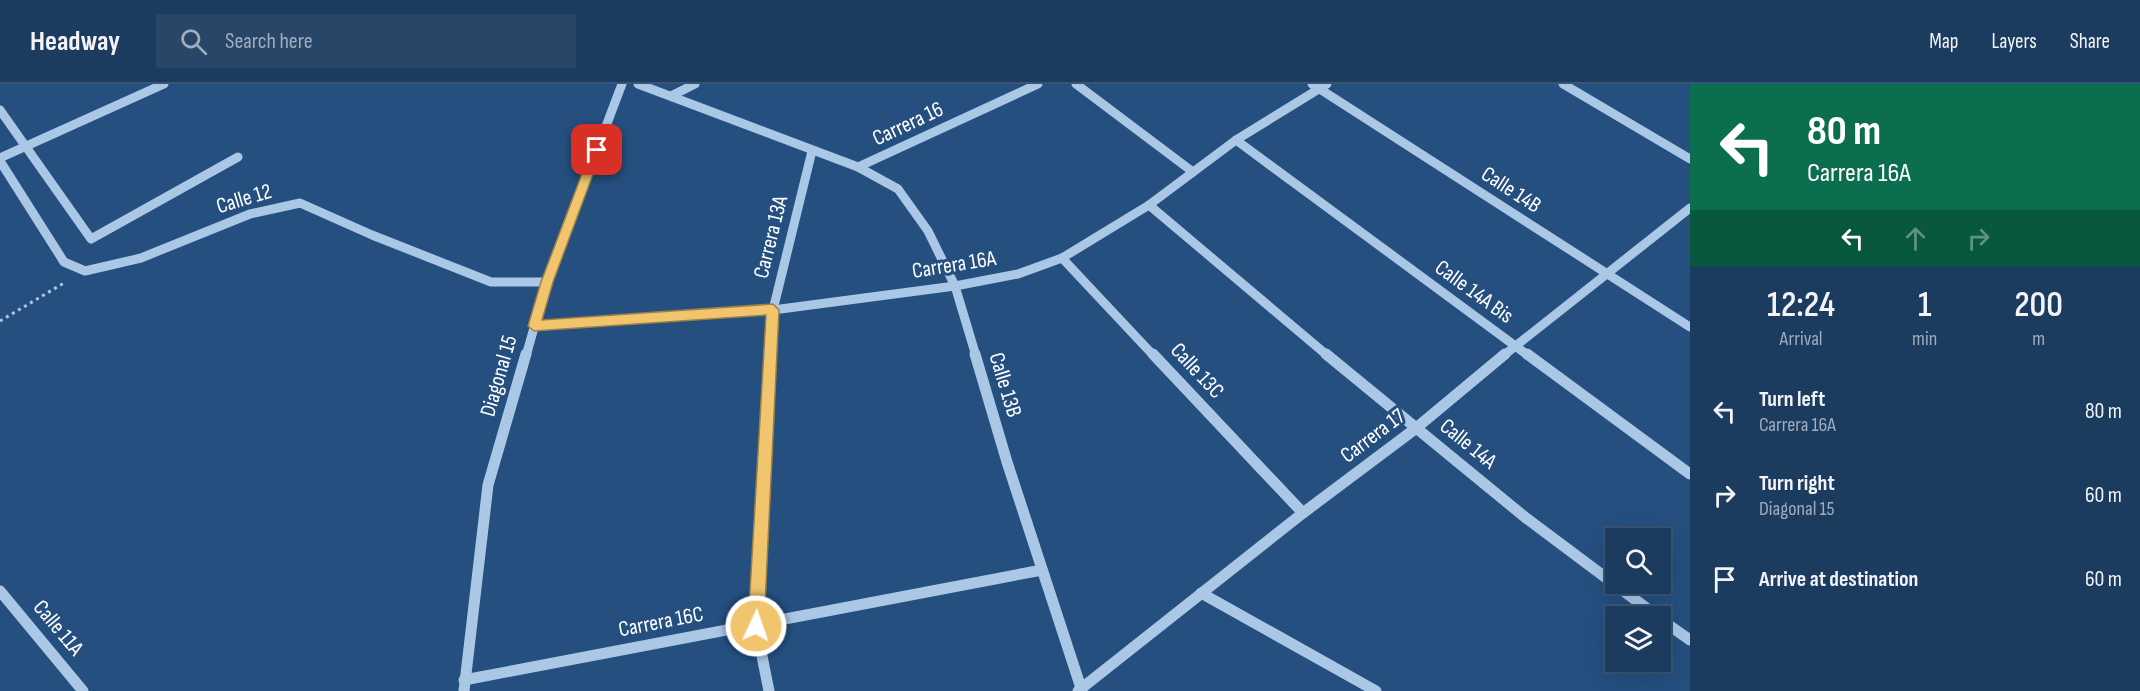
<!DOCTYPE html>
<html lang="en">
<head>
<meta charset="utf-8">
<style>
  body { margin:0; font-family:"Sofia Sans Condensed",sans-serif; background:#284668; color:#f1f3f6; height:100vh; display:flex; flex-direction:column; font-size:22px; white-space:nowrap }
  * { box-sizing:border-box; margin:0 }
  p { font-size:20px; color:#a0adbd }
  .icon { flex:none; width:33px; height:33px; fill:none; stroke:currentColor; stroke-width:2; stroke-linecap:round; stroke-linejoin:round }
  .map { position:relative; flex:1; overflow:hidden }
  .panel { display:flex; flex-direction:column; background:#1b3b5f; width:450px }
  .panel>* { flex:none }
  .hud { background:#0b6e4f; color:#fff; overflow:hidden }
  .controls { position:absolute; left:1605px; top:444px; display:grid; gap:12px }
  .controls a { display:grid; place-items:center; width:66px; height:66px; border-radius:0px; background:#1b3b5f; box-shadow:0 6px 24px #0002,0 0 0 2px #395574; font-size:30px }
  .pin { position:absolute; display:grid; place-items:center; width:51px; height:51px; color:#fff; margin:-26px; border-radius:12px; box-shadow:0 3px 9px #0006 }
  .me { position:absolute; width:66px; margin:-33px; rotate:3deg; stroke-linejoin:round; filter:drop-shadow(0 0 4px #0008) }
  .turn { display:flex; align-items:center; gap:21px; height:126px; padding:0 18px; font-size:27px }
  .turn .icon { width:78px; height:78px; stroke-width:2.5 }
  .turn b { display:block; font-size:42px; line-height:51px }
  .lanes { display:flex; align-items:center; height:57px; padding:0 18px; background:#0003; justify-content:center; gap:30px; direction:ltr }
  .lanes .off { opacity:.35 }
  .eta { display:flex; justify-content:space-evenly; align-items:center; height:102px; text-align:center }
  .eta b { font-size:36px; font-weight:600; line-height:42px }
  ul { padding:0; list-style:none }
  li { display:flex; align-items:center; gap:18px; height:84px; padding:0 18px }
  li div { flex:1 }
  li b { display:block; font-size:22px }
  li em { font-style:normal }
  header { display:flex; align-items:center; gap:36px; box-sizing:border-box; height:84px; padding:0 30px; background:#1b3b5f; border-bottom:2px solid #395574 }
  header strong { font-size:28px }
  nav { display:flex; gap:33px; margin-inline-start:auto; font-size:21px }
  .search { width:420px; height:54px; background:#284668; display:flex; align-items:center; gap:15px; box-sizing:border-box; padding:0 21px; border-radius:0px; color:#a0adbd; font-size:22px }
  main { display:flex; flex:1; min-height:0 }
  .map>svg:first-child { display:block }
</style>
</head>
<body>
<header>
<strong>Headway</strong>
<div class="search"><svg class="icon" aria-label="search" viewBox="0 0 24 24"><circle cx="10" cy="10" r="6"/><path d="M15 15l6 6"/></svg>Search here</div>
<nav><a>Map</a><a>Layers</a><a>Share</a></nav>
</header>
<main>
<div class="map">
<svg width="1690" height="607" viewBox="0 0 1690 607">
  <rect width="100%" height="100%" fill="#244f7f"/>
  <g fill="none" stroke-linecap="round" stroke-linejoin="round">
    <!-- path -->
    <polyline stroke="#aac8e6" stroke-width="3" stroke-dasharray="3 4" stroke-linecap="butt" points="0,237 64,199"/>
    <!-- minor-far1 -->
    <g stroke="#aac8e6" stroke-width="9">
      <polyline points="638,0 858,83 898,105 928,147 955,202 976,272"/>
      <polyline points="1076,0 1193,88"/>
      <polyline points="1312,0 1690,243"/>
      <polyline points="1563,0 1690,75"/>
      <polyline points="671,12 695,0"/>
      <polyline points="0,26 91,155 238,73"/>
      <polyline points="1236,56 1529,272"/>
      <polyline points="0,74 164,0"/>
      <polyline points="0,77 64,178 85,187 141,174 250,130 300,119 372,151 491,198 547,198"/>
      <polyline points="858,83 1038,0"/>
      <polyline points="1149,121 1328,272"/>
      <polyline points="1062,174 1154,272"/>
      <polyline points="534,242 773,226 955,202 1018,190 1062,174 1149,121 1236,56 1327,0"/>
      <polyline points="526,272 547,198 622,0"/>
      <polyline points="771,272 773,226 812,67"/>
      <polyline points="1503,272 1690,124"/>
    </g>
    <!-- minor -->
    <g stroke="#aac8e6" stroke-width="11">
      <polyline points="975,270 1007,378 1082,607"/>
      <polyline points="1153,270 1303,429"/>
      <polyline points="1326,270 1526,434 1657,532"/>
      <polyline points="1527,270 1690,390"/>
      <polyline points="0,507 83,607"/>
      <polyline points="1201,509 1376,607"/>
      <polyline points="1660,535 1690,556"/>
      <polyline points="464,596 1042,486"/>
      <polyline points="464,607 488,401 526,270"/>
      <polyline points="769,607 756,542 771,270"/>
      <polyline points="1078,607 1303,429 1415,345 1505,270"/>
    </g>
  </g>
  <!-- route -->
  <polygon fill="#f0c56e" stroke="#9c8048" stroke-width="1.5" points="597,62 602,66 553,198 542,236 773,220 779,226 764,542 761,547 756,550 750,547 748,542 766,231 534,247 528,242 541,198 591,66"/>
  <g text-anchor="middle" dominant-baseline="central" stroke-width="6" stroke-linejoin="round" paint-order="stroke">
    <!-- street labels -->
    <g font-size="22" fill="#fff" stroke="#244f7f">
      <text transform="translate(908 40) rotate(-25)">Carrera 16</text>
      <text transform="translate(1511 106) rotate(33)">Calle 14B</text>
      <text transform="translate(244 115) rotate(-17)">Calle 12</text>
      <text transform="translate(771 153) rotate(-76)">Carrera 13A</text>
      <text transform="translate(954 181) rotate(-9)">Carrera 16A</text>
      <text transform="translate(1474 208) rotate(36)">Calle 14A Bis</text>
      <text transform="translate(1197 287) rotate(47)">Calle 13C</text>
      <text transform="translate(499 292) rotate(-74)">Diagonal 15</text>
      <text transform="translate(1005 301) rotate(73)">Calle 13B</text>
      <text transform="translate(1373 352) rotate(-37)">Carrera 17</text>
      <text transform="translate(1468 360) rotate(39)">Calle 14A</text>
      <text transform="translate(661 538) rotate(-11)">Carrera 16C</text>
      <text transform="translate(58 544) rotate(50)">Calle 11A</text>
    </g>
  </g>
</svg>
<div class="controls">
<a><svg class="icon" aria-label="search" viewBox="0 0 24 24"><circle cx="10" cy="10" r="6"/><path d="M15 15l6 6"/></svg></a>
<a><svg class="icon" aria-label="layers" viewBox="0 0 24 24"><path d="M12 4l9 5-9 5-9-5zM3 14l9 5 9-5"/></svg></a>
</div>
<div class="pin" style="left:597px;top:66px;background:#d93025"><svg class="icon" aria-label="arrive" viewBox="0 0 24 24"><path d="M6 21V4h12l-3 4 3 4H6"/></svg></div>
<svg class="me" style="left:756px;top:542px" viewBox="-20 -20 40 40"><circle r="17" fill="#f0c56e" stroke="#fff" stroke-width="3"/><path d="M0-11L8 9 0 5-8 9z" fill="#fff"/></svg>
</div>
<section class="panel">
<div class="hud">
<div class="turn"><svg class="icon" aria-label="left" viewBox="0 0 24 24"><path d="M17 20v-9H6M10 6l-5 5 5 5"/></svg><div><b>80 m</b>Carrera 16A</div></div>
<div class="lanes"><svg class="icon" aria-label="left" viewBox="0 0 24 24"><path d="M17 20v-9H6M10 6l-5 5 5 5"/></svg><svg class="icon off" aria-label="ahead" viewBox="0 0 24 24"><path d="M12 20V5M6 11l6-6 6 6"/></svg><svg class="icon off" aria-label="right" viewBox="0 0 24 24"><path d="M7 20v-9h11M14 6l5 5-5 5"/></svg></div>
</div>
<div class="eta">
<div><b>12:24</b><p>Arrival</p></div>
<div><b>1</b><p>min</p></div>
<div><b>200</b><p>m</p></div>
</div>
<ul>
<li><svg class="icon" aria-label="left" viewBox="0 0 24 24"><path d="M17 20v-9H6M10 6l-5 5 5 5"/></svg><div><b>Turn left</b><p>Carrera 16A</p></div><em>80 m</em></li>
<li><svg class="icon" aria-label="right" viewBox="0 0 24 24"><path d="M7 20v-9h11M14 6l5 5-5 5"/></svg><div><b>Turn right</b><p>Diagonal 15</p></div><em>60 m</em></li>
<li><svg class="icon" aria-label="arrive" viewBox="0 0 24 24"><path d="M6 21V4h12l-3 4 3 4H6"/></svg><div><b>Arrive at destination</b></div><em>60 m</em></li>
</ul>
</section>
</main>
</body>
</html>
